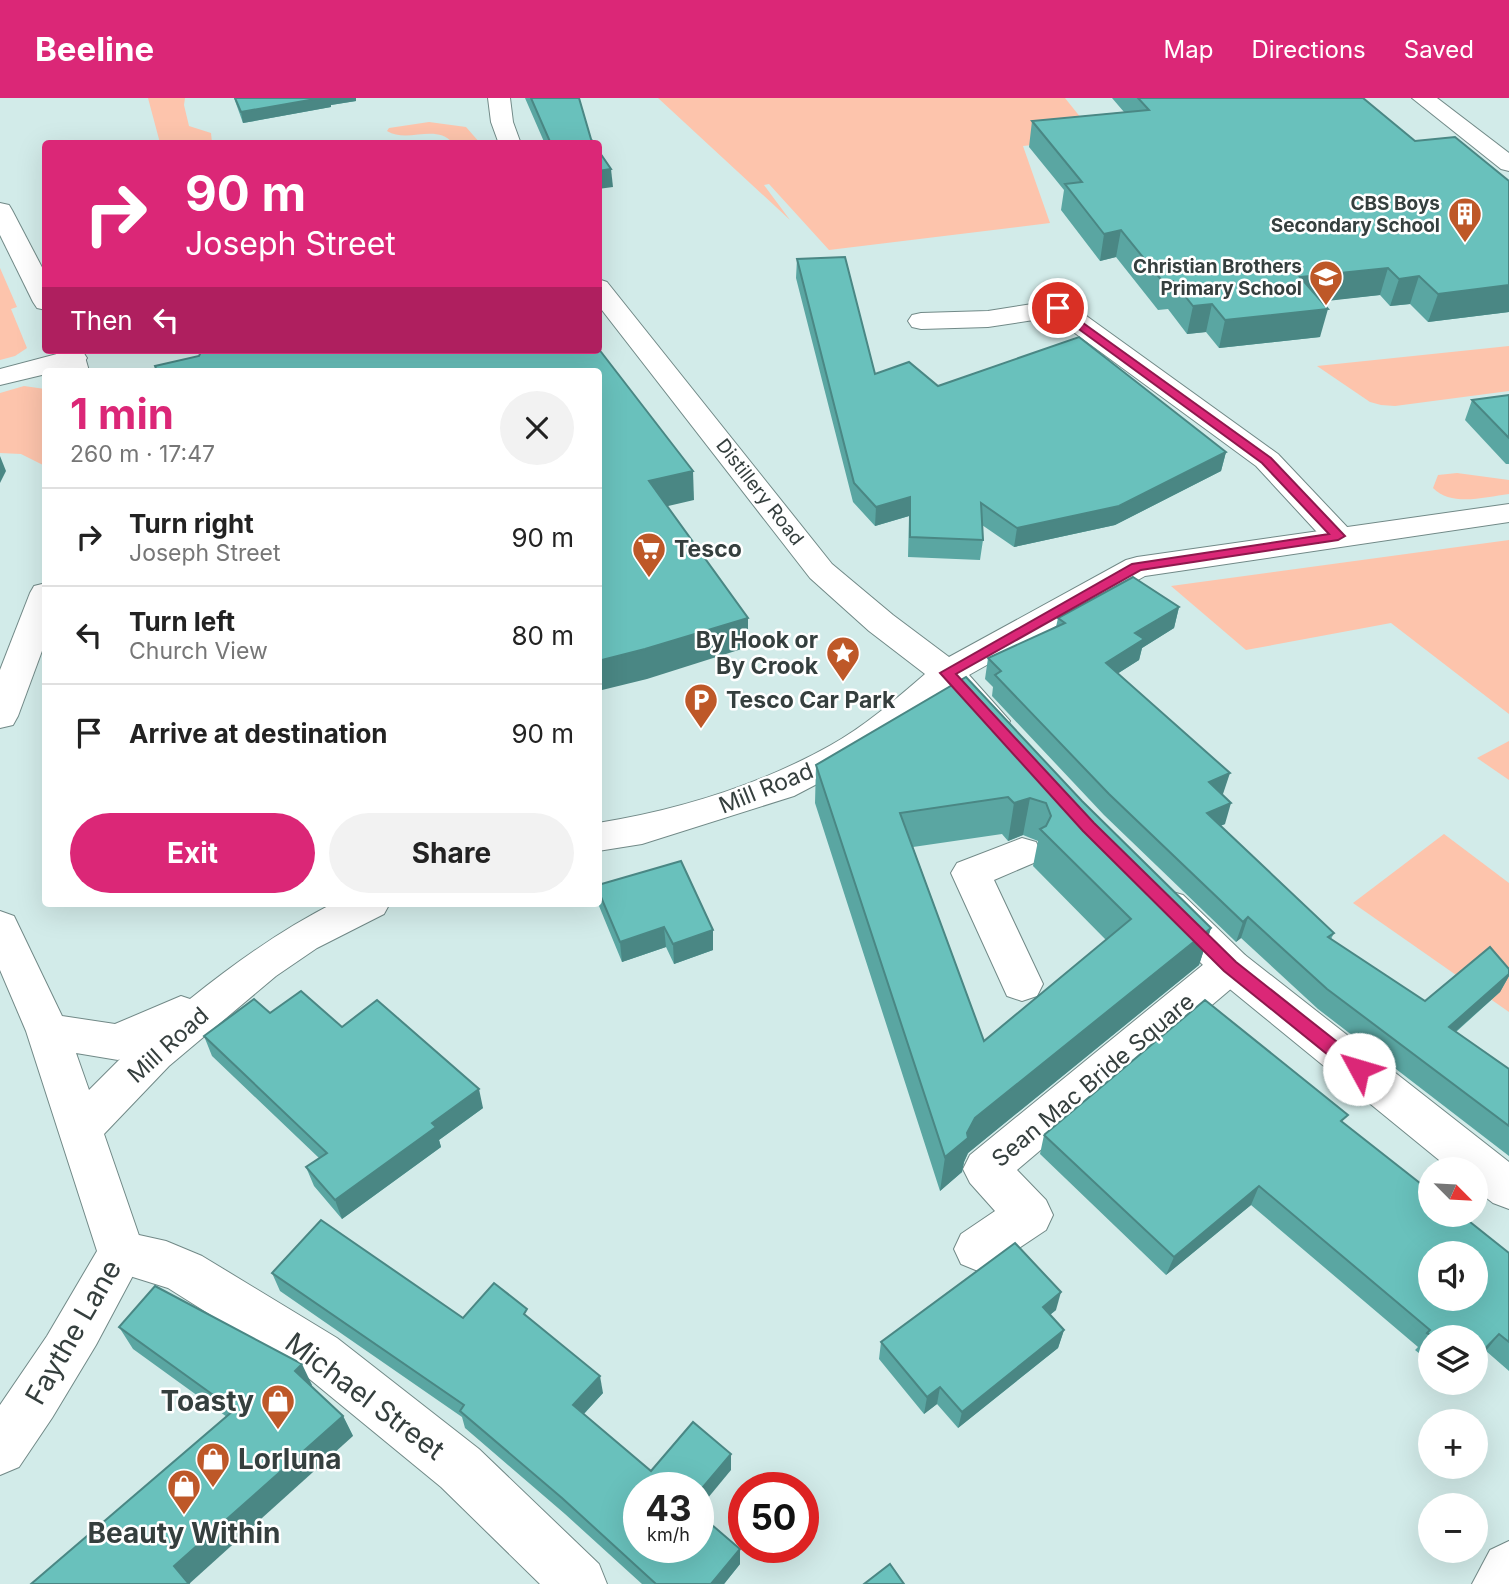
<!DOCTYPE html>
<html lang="en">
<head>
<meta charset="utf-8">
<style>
  body { margin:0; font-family:Inter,sans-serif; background:#f2f2f2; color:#222; height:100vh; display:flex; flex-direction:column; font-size:26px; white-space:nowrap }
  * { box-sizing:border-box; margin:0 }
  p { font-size:23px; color:#767676 }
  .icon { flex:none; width:38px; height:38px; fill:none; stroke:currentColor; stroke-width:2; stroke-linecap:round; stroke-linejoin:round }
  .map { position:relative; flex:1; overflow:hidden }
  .drawer { position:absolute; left:42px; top:270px; width:560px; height:539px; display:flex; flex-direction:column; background:#fff; border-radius:7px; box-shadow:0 7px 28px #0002 }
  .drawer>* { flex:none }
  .hud { position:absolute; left:42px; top:42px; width:560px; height:214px; border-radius:7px; box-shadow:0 7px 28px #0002; background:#db2777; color:#fff; overflow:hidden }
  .needle { width:46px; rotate:114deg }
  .tools { position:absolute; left:1418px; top:1059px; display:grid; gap:14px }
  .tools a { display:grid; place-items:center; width:70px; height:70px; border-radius:50%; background:#fff; box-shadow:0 7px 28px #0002; font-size:35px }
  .speed { position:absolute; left:623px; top:1374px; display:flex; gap:14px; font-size:35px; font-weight:700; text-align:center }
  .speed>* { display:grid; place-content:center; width:91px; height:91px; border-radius:50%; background:#fff; box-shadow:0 7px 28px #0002; line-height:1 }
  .speed small { font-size:18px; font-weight:400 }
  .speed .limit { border:10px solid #d22; background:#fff; color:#111 }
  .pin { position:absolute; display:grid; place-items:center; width:60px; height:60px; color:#fff; margin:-30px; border:4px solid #fff; border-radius:50%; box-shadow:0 2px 7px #0007 }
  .me { position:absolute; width:77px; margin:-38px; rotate:309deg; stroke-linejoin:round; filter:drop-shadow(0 0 5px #0008) }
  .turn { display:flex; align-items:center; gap:24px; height:147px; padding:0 28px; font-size:32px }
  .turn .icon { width:91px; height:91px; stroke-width:2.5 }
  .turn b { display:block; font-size:49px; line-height:60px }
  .then { display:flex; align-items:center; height:66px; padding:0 28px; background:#0003; gap:14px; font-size:26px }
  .round { display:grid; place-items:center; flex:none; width:74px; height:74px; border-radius:37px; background:#f2f2f2 }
  .overview { display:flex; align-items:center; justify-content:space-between; height:119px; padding:0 28px }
  h1 { font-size:42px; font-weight:700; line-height:52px; color:#db2777 }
  .action { display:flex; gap:14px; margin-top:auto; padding:14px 28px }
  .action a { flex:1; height:80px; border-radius:42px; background:#db2777; color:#fff; font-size:28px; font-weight:700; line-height:80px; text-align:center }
  .action a+a { background:#f2f2f2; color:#222 }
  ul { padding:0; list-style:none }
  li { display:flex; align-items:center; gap:21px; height:98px; padding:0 28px; border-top:2px solid #e0e0e0 }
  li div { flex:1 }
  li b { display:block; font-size:26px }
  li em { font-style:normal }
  header { display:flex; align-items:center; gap:42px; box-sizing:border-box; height:98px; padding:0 35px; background:#db2777; color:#fff }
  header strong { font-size:33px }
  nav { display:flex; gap:38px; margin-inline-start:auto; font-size:24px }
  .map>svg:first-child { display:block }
</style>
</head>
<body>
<header>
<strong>Beeline</strong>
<nav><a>Map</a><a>Directions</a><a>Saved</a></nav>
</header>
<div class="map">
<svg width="1509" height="1486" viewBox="0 0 1509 1486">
  <rect width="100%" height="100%" fill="#d2ebe9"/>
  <!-- green -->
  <g fill="#fdc4ac">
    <polygon points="148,0 185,0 184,7 189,28 211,35 212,45 160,45"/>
    <polygon points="658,0 1065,0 1097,40 1023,48 1050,125 829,152 769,86 764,87 790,122"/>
    <path d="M429 24 466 29 480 45H453C435 25 408 46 387 33L389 30Z"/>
    <polygon points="0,170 17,209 11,211 27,250 15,258 0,262"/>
    <polygon points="1509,248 1509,293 1395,308 1381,307 1370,304 1317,268"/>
    <polygon points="24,288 45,291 45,368 21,356 0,355 0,295"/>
    <path d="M1457 375 1509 382V396C1484 399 1452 409 1433 390L1438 377Z"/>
    <polygon points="1509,442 1509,616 1391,525 1246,552 1171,488"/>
    <polygon points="1509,643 1509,682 1477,660"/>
    <polygon points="1444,736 1509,785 1509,914 1353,805"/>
  </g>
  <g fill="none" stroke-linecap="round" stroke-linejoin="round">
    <!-- street casing -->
    <g stroke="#718987" stroke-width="2">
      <g id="street">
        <polygon points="1058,202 1067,204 1278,356 1349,431 1354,438 1349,445 1338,447 1327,445 1256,368 1053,219 988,229 921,231 912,229 908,223 912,217 921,215 988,213"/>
        <polygon points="72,252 83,254 87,260 83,266 46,273 46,276 0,287 0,271"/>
        <polygon points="1022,740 1036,744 1041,754 1036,764 994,782 1043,886 1037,898 1022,903 1007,898 951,775 957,765"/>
        <polygon points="1230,852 1245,857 1251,868 1245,879 1017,1072 1046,1102 1053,1117 1046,1132 995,1166 978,1173 961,1166 954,1151 961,1136 995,1113 970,1085 963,1071 970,1057 1215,857"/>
        <polygon points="121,1133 166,1143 202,1158 337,1240 479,1351 599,1466 607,1486 540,1486 441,1389 301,1274 168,1190 104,1170 97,1155 104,1140"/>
        <polygon points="1509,1443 1509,1486 1472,1486 1490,1452"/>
      </g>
    </g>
    <!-- secondary casing -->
    <g stroke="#718987" stroke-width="2">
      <g id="secondary">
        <polygon points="488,0 510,0 513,24 521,46 499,46 491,24"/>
        <polygon points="1412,0 1437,0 1509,55 1509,73 1501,71"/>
        <polygon points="0,105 9,107 12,112 46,177 46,212 37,210 33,204 0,137"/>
        <path d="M598 181 607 184 832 466 893 517 949 559 1126 462 1137 459 1509 406V424L1145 478 969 577 1010 623 1005 632C977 639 963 614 946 595L915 624 859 664 794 698 642 746 598 753V725C679 712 760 687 831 647 865 628 896 601 925 576L869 533 810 480 598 207Z"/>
        <polygon points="55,252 83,252 89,273 61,273"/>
        <polygon points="46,485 46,542 18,618 13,627 0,630 0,572 30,495 34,488"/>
        <polygon points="1169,793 1183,797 1245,857 1509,1064 1509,1111 1493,1105 1475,1091 1475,1071 1450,1071 1215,879 1155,819 1149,808 1155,797"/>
        <path d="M334 805H390L384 816 317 850 276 878 169 968 104 1036 145 1155 96 1247 52 1320 19 1369 0 1377V1307L47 1238 97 1153 26 933 0 872V813L14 818 62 918 115 926 181 898 190 901C236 864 281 832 334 805ZM76 955 118 962 120 961 89 992Z"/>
      </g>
    </g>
    <!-- street -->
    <use href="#street" fill="#fff" fill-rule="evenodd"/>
    <!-- secondary -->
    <use href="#secondary" fill="#fff" fill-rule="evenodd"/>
  </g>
  <!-- wall -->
  <g fill="#5aa6a2" fill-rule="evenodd">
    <polygon points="234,0 356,0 356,3 331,7 331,9 243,25"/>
    <polygon points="525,0 579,0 591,41 594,46 545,46"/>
    <polygon points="1112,0 1363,0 1415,43 1509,83 1509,214 1428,224 1410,206 1390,208 1380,197 1321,203 1320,239 1219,250 1206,234 1187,236 1168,211 1158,212 1116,159 1100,163 1061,112 1064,92 1029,49 1032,23 1124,14"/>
    <polygon points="797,161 875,276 938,288 1226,354 1221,373 1115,427 1014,449 982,427 983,442 980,462 908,459 909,418 875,428 853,404 796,180"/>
    <polygon points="1509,297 1509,366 1506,366 1465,322 1472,302"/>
    <polygon points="1179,509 1174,530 1142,550 1139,562 1117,576 1223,696 1222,697 1225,726 1220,728 1334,835 1331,841 1425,903 1509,871 1509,878 1500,894 1456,934 1509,971 1509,1058 1318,911 1241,840 1236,844 1104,717 992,598 993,589 985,581 988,560 1056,529 1058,520"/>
    <path d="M816 667 1082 703 1211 830 1199 867 968 1055 964 1064 962 1074 940 1093 815 705ZM1002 736 1008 743 1023 737 1038 743 1033 768 1106 842 984 943 913 749Z"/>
    <polygon points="598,787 713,852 674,866 666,849 622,864 599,808"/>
    <polygon points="270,915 342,929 483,1010 439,1042 441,1049 342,1121 314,1088 306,1069 319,1060 212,958 204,938"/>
    <polygon points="1343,1025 1509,1155 1509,1273 1486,1253 1475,1239 1430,1239 1430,1264 1415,1252 1418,1249 1251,1107 1166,1177 1040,1056 1044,1037"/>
    <polygon points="272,1175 463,1220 529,1220 603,1295 584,1316 651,1373 731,1356 731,1372 639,1390 740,1466 724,1486 642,1486 565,1416 465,1330 462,1319 280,1193"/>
    <polygon points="1056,1212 1050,1217 1064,1232 1058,1250 958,1330 937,1306 924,1316 879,1261 881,1244"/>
    <polygon points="119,1229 312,1287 311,1288 343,1318 353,1338 227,1319 133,1251"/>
  </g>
  <!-- shaded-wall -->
  <g fill="#4a8784">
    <polygon points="321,0 356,0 356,3 331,7 331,9 243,25 241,14"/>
    <polygon points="611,71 613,89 598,91 598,73"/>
    <polygon points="1121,132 1116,159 1100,163 1104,136"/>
    <polygon points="1388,170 1380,197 1292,207 1300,179"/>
    <polygon points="1419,178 1410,206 1390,208 1399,181"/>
    <polygon points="1509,187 1509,214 1428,224 1438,196"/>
    <polygon points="1212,206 1206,234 1187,236 1193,208"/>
    <polygon points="1328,211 1320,239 1219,250 1225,222"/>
    <polygon points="1226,354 1221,373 1115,427 1014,449 1017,430"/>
    <polygon points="0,358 6,373 0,385"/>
    <polygon points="693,373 694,402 651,412 649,383"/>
    <polygon points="910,399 909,418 875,428 876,409"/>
    <polygon points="1179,509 1174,530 1142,550 1139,562 1101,586 1106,565 1135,535"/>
    <polygon points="748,520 748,549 647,581 598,593 598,563"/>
    <polygon points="1230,675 1223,696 1203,705 1209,684"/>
    <polygon points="1030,700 1023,737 1008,743 1014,705"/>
    <polygon points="1231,705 1225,726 1200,736 1207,715"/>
    <polygon points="1248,819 1241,840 1236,844 1243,824"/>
    <polygon points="664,829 666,849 622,864 620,844"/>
    <polygon points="1211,830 1199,867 968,1055 964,1064 962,1074 940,1093 945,1059 967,1035 975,1020"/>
    <polygon points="713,832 713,852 674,866 673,846"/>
    <polygon points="1509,876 1509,878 1500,894 1438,949 1449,929"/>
    <polygon points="479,991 483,1010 439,1042 441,1049 342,1121 335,1102 432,1025"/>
    <polygon points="1259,1088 1251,1107 1166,1177 1174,1159"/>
    <polygon points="1061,1194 1056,1212 1038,1226 1043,1209"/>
    <polygon points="1064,1232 1058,1250 958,1330 962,1314"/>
    <polygon points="1499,1236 1486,1253 1475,1264 1475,1261"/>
    <polygon points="302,1266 312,1287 306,1295 295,1273"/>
    <polygon points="600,1278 603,1295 577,1323 573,1307"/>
    <polygon points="940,1289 937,1306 924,1316 927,1299"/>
    <polygon points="343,1318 353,1338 189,1486 174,1468"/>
    <polygon points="731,1356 731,1372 698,1412 698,1395"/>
    <polygon points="740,1451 740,1466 724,1486 711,1486"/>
  </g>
  <!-- building -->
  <g fill="#69c1bc" stroke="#4a8784" stroke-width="2" fill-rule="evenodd">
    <polygon points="235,0 321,0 241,14"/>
    <polygon points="531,0 579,0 591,41 594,46 551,46"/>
    <polygon points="1138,0 1363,0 1415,43 1455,39 1509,83 1509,187 1438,196 1419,178 1399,181 1388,170 1300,179 1328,211 1225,222 1212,206 1193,208 1173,183 1163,184 1121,132 1104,136 1065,86 1082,84 1032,23 1149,12"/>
    <polygon points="598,52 611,71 598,73"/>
    <polygon points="845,159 875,276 909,264 938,288 1079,239 1226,354 1119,408 1017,430 981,405 983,442 910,439 910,399 876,409 854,385 797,161"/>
    <polygon points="598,250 693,373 649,383 748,520 645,551 598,563 598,273 157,273 155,268 199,258 202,252 598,252"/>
    <polygon points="1509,297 1509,340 1472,302"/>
    <polygon points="1133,479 1179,509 1135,535 1144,541 1106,565 1230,675 1209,684 1231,705 1207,715 1334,835 1328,839 1425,903 1490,849 1509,871 1509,876 1449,929 1509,971 1509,1028 1327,891 1248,819 1243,824 1109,696 995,577 1001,573 988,560 1065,525 1058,520"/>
    <path d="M966 579 1082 703 1211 830 975 1020 967 1035 968 1040 945 1059 816 667ZM1008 699 1014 705 1030 700 1046 705 1051 718 1046 728 1040 731 1131 821 984 943 900 715Z"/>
    <polygon points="681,763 713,832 673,846 664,829 620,844 598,792 598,787"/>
    <polygon points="301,893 342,929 377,902 479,991 432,1025 436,1029 335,1102 306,1069 327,1055 204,938 254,901 270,915"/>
    <path d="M1205 902 1348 1017 1341 1023 1430 1093V1116H1460L1509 1155V1244L1499 1236 1475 1261V1239H1433L1427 1235 1430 1232 1259 1088 1174 1159 1044 1037ZM1430 1155H1475V1200H1430Z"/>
    <polygon points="321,1122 463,1220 494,1185 527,1211 524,1216 600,1278 573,1307 651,1373 693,1324 731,1356 698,1395 698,1390 639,1390 639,1449 698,1449 698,1415 740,1451 711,1486 656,1486 562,1400 460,1313 464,1307 272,1175"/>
    <polygon points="1015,1145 1061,1194 1043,1209 1064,1232 962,1314 940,1289 927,1299 881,1244"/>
    <polygon points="155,1188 302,1266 295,1273 343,1318 174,1468 189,1486 31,1486 234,1312 119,1229"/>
    <polygon points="890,1466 904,1486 864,1486"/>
  </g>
  <!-- route -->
  <polygon fill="#db2777" stroke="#8e194d" stroke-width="2" points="1058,207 1271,360 1345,438 1338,442 1141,472 956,576 1094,725 1236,864 1365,966 1368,971 1365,977 1359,979 1353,977 1224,873 1083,733 940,575 1132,466 1329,436 1262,365 1054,213 1053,210"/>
  <!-- icons -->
  <defs>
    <g id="building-pin" transform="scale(1.75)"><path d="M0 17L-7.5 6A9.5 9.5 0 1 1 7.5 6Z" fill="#be5828" stroke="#fff"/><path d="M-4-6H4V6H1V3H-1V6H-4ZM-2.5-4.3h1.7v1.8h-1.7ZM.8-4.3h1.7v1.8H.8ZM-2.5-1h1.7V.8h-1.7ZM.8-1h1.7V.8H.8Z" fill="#fff"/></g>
    <g id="school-pin" transform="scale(1.75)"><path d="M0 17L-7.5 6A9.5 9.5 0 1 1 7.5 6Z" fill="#be5828" stroke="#fff"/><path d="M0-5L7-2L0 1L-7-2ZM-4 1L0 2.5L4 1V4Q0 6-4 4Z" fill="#fff"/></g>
    <g id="supermarket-pin" transform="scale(1.75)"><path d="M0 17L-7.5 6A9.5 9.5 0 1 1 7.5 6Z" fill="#be5828" stroke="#fff"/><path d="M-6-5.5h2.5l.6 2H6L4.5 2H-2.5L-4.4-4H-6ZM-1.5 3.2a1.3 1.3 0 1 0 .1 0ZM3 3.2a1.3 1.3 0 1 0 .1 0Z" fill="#fff"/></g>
    <g id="sight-pin" transform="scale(1.75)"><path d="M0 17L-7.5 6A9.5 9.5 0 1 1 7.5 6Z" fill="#be5828" stroke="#fff"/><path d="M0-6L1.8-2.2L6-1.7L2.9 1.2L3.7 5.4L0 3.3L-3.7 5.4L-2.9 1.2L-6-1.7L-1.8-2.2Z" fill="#fff"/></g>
    <g id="parking-pin" transform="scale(1.75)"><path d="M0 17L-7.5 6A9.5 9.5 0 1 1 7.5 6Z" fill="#be5828" stroke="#fff"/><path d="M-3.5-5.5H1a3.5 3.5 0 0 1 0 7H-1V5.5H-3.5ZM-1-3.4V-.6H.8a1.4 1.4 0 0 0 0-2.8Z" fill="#fff"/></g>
    <g id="shop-pin" transform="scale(1.75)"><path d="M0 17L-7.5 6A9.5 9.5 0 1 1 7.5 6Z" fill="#be5828" stroke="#fff"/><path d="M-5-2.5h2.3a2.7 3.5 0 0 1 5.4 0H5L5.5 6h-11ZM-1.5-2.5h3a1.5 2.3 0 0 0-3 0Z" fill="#fff"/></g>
  </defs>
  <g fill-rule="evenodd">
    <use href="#building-pin" x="1465" y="116"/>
    <use href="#school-pin" x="1326" y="179"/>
    <use href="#supermarket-pin" x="649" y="451"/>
    <use href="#sight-pin" x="843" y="555"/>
    <use href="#parking-pin" x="701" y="602"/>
    <use href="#shop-pin" x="278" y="1303"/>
    <use href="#shop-pin" x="213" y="1361"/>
    <use href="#shop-pin" x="184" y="1388"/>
  </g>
  <g text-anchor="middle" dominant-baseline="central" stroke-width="5" stroke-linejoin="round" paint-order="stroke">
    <!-- far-poi labels -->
    <g font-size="19" font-weight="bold" fill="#353f3e" stroke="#fff" text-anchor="end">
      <text x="1440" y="105">CBS Boys<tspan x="1440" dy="22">Secondary School</tspan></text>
      <text x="1302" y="168">Christian Brothers<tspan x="1302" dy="22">Primary School</tspan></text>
    </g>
    <!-- far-street labels -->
    <g font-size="19" fill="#353f3e" stroke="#fff">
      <text transform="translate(760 394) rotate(52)">Distillery Road</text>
    </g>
    <!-- poi labels -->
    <g font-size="23" font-weight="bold" fill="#353f3e" stroke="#fff" text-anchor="start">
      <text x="674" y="451">Tesco</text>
      <text x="818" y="542" text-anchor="end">By Hook or<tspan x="818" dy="26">By Crook</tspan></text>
      <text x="726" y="602">Tesco Car Park</text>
    </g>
    <!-- street labels -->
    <g font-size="23" fill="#353f3e" stroke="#fff">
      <text transform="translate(766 690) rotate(-22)">Mill Road</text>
      <text transform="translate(168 947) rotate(-42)">Mill Road</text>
      <text transform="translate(1093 982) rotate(-40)">Sean Mac Bride Square</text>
    </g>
    <!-- near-street labels -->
    <g font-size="28" fill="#353f3e" stroke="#fff">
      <text transform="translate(73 1234) rotate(-60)">Faythe Lane</text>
      <text transform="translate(365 1298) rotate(37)">Michael Street</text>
    </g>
    <!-- near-poi labels -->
    <g font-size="28" font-weight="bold" fill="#353f3e" stroke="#fff" text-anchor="end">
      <text x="254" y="1303">Toasty</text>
      <text x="238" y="1361" text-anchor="start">Lorluna</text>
      <text x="184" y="1435" text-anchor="middle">Beauty Within</text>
    </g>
  </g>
</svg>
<div class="tools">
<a><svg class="needle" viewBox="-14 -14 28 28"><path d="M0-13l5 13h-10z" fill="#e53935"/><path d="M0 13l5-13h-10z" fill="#767676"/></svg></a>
<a><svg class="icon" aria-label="sound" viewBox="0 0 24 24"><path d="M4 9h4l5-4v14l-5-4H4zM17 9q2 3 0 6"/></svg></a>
<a><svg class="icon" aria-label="layers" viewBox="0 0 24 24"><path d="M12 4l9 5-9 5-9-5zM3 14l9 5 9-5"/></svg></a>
<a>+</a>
<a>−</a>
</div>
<div class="speed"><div>43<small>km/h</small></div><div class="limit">50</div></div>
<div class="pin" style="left:1058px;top:210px;background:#d93025"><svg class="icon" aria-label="arrive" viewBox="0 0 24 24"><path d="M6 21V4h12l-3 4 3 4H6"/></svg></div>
<svg class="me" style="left:1359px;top:971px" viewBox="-20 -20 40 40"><circle r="19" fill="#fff"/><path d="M0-13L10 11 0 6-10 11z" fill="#db2777"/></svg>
<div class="hud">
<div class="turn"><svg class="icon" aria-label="right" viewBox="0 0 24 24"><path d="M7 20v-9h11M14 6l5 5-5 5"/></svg><div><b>90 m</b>Joseph Street</div></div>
<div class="then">Then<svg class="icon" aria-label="left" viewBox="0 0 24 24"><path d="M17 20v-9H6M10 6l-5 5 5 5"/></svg></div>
</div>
<section class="drawer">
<div class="overview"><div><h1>1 min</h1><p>260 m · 17:47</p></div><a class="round"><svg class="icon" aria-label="close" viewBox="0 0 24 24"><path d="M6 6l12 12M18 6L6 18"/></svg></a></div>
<ul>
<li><svg class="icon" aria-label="right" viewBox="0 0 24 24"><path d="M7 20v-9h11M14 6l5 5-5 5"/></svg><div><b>Turn right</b><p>Joseph Street</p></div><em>90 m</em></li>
<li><svg class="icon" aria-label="left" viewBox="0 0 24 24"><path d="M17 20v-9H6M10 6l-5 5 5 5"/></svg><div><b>Turn left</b><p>Church View</p></div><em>80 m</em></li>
<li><svg class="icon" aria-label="arrive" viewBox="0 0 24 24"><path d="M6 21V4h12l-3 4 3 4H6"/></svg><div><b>Arrive at destination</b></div><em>90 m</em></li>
</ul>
<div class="action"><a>Exit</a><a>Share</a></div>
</section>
</div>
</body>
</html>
